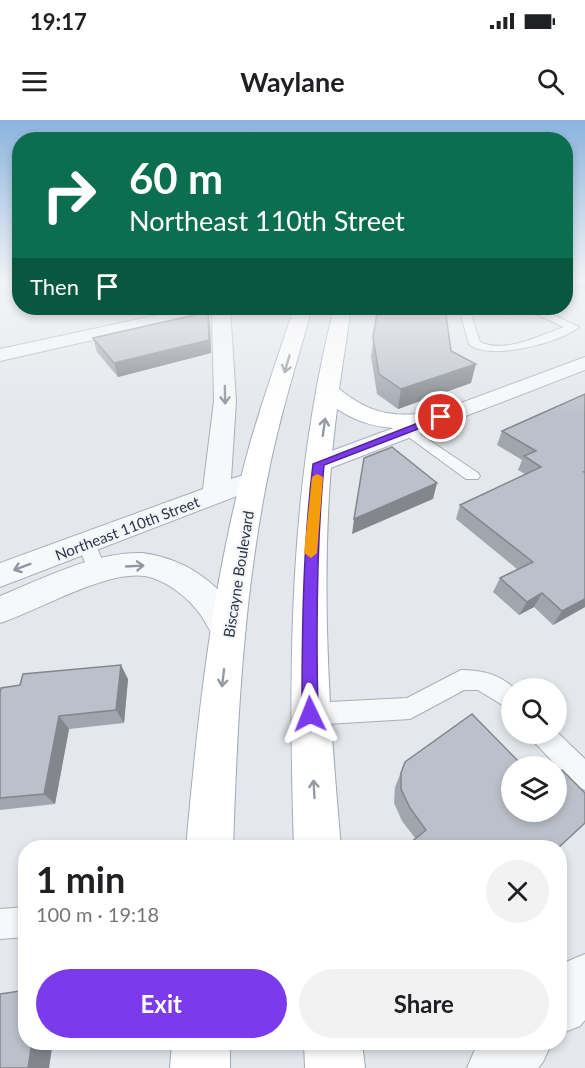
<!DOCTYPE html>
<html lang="en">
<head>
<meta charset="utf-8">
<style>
  body { margin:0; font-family:Lato,sans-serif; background:#f2f2f2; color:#202124; height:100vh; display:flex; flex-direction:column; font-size:22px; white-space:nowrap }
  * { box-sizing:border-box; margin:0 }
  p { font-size:20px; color:#757577 }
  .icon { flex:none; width:33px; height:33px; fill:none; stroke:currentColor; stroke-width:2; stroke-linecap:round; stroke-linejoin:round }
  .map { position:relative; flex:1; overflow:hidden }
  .details { position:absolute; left:18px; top:720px; width:549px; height:210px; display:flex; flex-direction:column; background:#fff; border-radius:24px; box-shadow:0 3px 9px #0003 }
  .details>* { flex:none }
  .top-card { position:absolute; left:12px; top:12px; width:561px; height:183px; border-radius:24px; box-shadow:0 3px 9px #0003; background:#0b6e4f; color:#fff; overflow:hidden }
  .controls { position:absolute; left:501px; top:558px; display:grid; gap:12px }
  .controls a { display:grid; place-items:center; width:66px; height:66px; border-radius:50%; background:#fff; box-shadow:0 3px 9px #0003; font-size:30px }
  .pin { position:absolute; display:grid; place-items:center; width:51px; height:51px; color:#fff; margin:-26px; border:3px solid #fff; border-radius:50%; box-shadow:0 2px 6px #0007 }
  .me { position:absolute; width:66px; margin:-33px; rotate:358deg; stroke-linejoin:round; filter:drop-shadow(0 0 4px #0008) }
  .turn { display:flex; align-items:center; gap:21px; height:126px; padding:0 18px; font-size:27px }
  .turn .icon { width:78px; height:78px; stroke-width:2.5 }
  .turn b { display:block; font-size:42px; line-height:51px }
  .then { display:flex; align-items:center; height:57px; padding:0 18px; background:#0003; gap:12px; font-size:22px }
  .round { display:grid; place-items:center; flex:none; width:63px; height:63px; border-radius:32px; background:#f2f2f2 }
  .overview { display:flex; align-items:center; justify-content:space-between; height:102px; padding:0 18px }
  h1 { font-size:36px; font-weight:700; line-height:45px }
  .action { display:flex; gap:12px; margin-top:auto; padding:12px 18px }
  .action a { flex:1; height:69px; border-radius:36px; background:#7c3aed; color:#fff; font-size:24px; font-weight:700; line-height:69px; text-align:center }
  .action a+a { background:#f2f2f2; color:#202124 }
  .status { display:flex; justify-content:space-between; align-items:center; height:42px; padding:0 30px; background:#fff; direction:ltr }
  .status svg { height:16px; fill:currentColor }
  header { display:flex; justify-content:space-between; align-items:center; height:78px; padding:0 18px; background:#fff; font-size:27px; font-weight:700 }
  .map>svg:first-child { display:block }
</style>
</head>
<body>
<div class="status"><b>19:17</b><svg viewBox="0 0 49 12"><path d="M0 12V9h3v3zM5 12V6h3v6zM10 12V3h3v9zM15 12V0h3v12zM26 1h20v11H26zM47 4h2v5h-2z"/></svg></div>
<header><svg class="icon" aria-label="menu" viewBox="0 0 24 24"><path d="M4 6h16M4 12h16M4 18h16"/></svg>Waylane<svg class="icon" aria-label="search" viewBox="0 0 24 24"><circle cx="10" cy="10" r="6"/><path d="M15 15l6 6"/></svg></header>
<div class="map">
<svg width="585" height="948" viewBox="0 0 585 948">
  <rect width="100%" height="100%" fill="#e4e7ec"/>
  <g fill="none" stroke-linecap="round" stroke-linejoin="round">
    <!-- service casing -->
    <g stroke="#a9aeb7" stroke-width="2">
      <g id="service">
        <path d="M459 188H469L480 222C505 234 541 215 564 207L527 190 526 188H538L579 207C562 222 488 242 469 224Z"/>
        <polygon points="408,306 478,353 480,356 478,359 466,359 403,313 401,310"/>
        <polygon points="86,417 92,419 95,423 107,452 105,457 98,459 91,457 77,423 80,419"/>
        <path d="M461 550C482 550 498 554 514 568H512V591L478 570H464L410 599 310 605 302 602 298 594 302 586 310 583 407 578Z"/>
        <polygon points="556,611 585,639 585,670 576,666 534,622 531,614 556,614"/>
        <polygon points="26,787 26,817 0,819 0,789"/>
      </g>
    </g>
    <!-- minor casing -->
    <g stroke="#a9aeb7" stroke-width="2">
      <g id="minor">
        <polygon points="190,188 230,188 236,281 231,359 254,352 263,354 267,360 263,366 0,467 0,443 203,369 214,281 212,193 0,241 0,229"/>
        <polygon points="585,237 585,250 328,349 319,352 310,349 306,344 310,339"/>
        <path d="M142 433C189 439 225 467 246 509L241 519C233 522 228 524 219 520 211 516 206 502 200 494 188 478 172 465 153 458 115 444 38 491 0 503V476C45 458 93 432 142 433Z"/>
        <polygon points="585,834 585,900 580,906 560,914 560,848 566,842"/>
        <polygon points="481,922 552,922 543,942 538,948 467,948 476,927"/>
      </g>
    </g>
    <!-- primary casing -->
    <g stroke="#a3abb8" stroke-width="2">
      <g id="primary">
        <path d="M294 188H312C296 245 278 302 267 360 243 481 237 605 233 728H186C197 605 210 482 240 362 254 303 275 246 294 188Z"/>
        <path d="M334 188H351L339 269C364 289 385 297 417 294 428 292 438 289 449 292L453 297 449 302C410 312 371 312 337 289 318 435 328 581 341 728H294C288 546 289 365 334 188Z"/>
        <polygon points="172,922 230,922 230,948 170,948"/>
        <polygon points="304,922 362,922 365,948 305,948"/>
      </g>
    </g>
    <!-- service -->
    <use href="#service" fill="#f7f8fa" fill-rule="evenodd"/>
    <!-- minor -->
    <use href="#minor" fill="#f7f8fa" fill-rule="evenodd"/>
    <!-- primary -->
    <use href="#primary" fill="#fff" fill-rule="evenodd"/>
  </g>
  <!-- wall -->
  <g fill="#a1a5ae">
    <polygon points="566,163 585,163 585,171"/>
    <polygon points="378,188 451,231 471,263 398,289 377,274 371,236"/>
    <polygon points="210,205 211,233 118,257 97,232 93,218"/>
    <polygon points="585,274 585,487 553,505 534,487 519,495 493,472 500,458 517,449 456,399 460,385 525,354 518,350 522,340 497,325 502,311"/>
    <polygon points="128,559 124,603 69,609 55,684 0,690 0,573"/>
    <polygon points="405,642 512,692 585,673 415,718 402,701 394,683 395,667"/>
  </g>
  <!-- shaded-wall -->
  <g fill="#83868d">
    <polygon points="208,192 210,205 211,233 118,257 114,243"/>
    <polygon points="476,244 471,263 398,289 401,269"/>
    <polygon points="437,363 433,379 352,414 354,399"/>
    <polygon points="542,473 534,487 519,495 527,482"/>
    <polygon points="585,479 585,487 553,505 562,491"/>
    <polygon points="121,545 128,559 124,603 116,590"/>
    <polygon points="59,596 69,609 55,684 44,674"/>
    <polygon points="32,922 53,922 49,948 28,948"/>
  </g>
  <!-- building -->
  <g fill="#bbc0ca" stroke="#83868d" stroke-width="1.5">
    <polygon points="378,188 445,188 451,231 476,244 401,269 379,254 373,217"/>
    <polygon points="208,192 209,220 114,243 93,218"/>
    <polygon points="585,274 585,352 584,352 585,353 585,479 562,491 542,473 527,482 500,458 533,442 460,385 541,347 524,336 536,331 502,311"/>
    <polygon points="392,327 437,363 354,399 364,338"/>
    <polygon points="121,545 116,590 59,596 44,674 0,678 0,573 1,568 20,565 23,554"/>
    <polygon points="472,594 523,646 512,646 512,692 556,692 556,654 562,650 585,673 585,703 558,728 404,728 426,710 410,688 401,669 401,653 405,642"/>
    <polygon points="26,870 26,922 32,922 28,948 0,948 0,874"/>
  </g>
  <!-- one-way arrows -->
  <defs><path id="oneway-shaft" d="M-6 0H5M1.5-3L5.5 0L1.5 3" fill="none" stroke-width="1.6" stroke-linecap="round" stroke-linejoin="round" transform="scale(1.5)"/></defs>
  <g stroke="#959aa2">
    <use href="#oneway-shaft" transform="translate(287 244) rotate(106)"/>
    <use href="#oneway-shaft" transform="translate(324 307) rotate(-82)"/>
    <use href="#oneway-shaft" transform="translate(223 558) rotate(97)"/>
    <use href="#oneway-shaft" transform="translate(314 669) rotate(-93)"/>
  </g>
  <g stroke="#9196a0">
    <use href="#oneway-shaft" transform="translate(225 275) rotate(89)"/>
    <use href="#oneway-shaft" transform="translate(135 446) rotate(-3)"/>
    <use href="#oneway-shaft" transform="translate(22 447) rotate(160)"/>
  </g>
  <!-- sky -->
  <linearGradient id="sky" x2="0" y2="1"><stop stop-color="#8bb4dd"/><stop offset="0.55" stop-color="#f3f4f6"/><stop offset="1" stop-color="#f3f4f6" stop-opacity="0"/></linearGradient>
  <rect width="585" height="296" fill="url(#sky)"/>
  <!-- route -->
  <path fill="#7c3aed" stroke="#51269a" stroke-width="1.5" d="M441 294 444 295V299L324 345C316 428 316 510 318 594L316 599 310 601 304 599 302 594C302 510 303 427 313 344Z"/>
  <!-- slow -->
  <polygon fill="#f59e0b" points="317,354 323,357 317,433 311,438 304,433 312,357"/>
  <g text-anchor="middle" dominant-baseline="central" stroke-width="4.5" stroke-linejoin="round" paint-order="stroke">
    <!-- street labels -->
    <g font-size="15" fill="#2b3445" stroke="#f4f6f9">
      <text transform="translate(127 408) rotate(-21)">Northeast 110th Street</text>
      <text transform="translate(238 454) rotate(-81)">Biscayne Boulevard</text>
    </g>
  </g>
</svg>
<div class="controls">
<a><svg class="icon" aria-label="search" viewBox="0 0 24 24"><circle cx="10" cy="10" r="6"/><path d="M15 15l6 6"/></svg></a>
<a><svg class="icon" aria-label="layers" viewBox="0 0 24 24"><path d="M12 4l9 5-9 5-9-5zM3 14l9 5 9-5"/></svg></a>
</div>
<div class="pin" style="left:441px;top:297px;background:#d93025"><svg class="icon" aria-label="arrive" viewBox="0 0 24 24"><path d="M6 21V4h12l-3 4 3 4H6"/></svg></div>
<svg class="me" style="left:310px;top:594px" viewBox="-20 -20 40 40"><path d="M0-17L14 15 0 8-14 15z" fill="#7c3aed" stroke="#fff" stroke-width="4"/></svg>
<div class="top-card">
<div class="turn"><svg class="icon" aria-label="right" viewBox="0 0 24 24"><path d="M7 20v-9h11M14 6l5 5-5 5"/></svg><div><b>60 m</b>Northeast 110th Street</div></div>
<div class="then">Then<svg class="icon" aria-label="arrive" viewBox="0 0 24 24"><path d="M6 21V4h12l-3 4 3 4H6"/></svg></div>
</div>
<section class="details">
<div class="overview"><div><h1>1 min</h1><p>100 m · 19:18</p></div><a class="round"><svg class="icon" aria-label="close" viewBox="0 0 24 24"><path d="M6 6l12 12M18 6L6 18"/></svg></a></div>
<div class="action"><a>Exit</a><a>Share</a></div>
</section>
</div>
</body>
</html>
